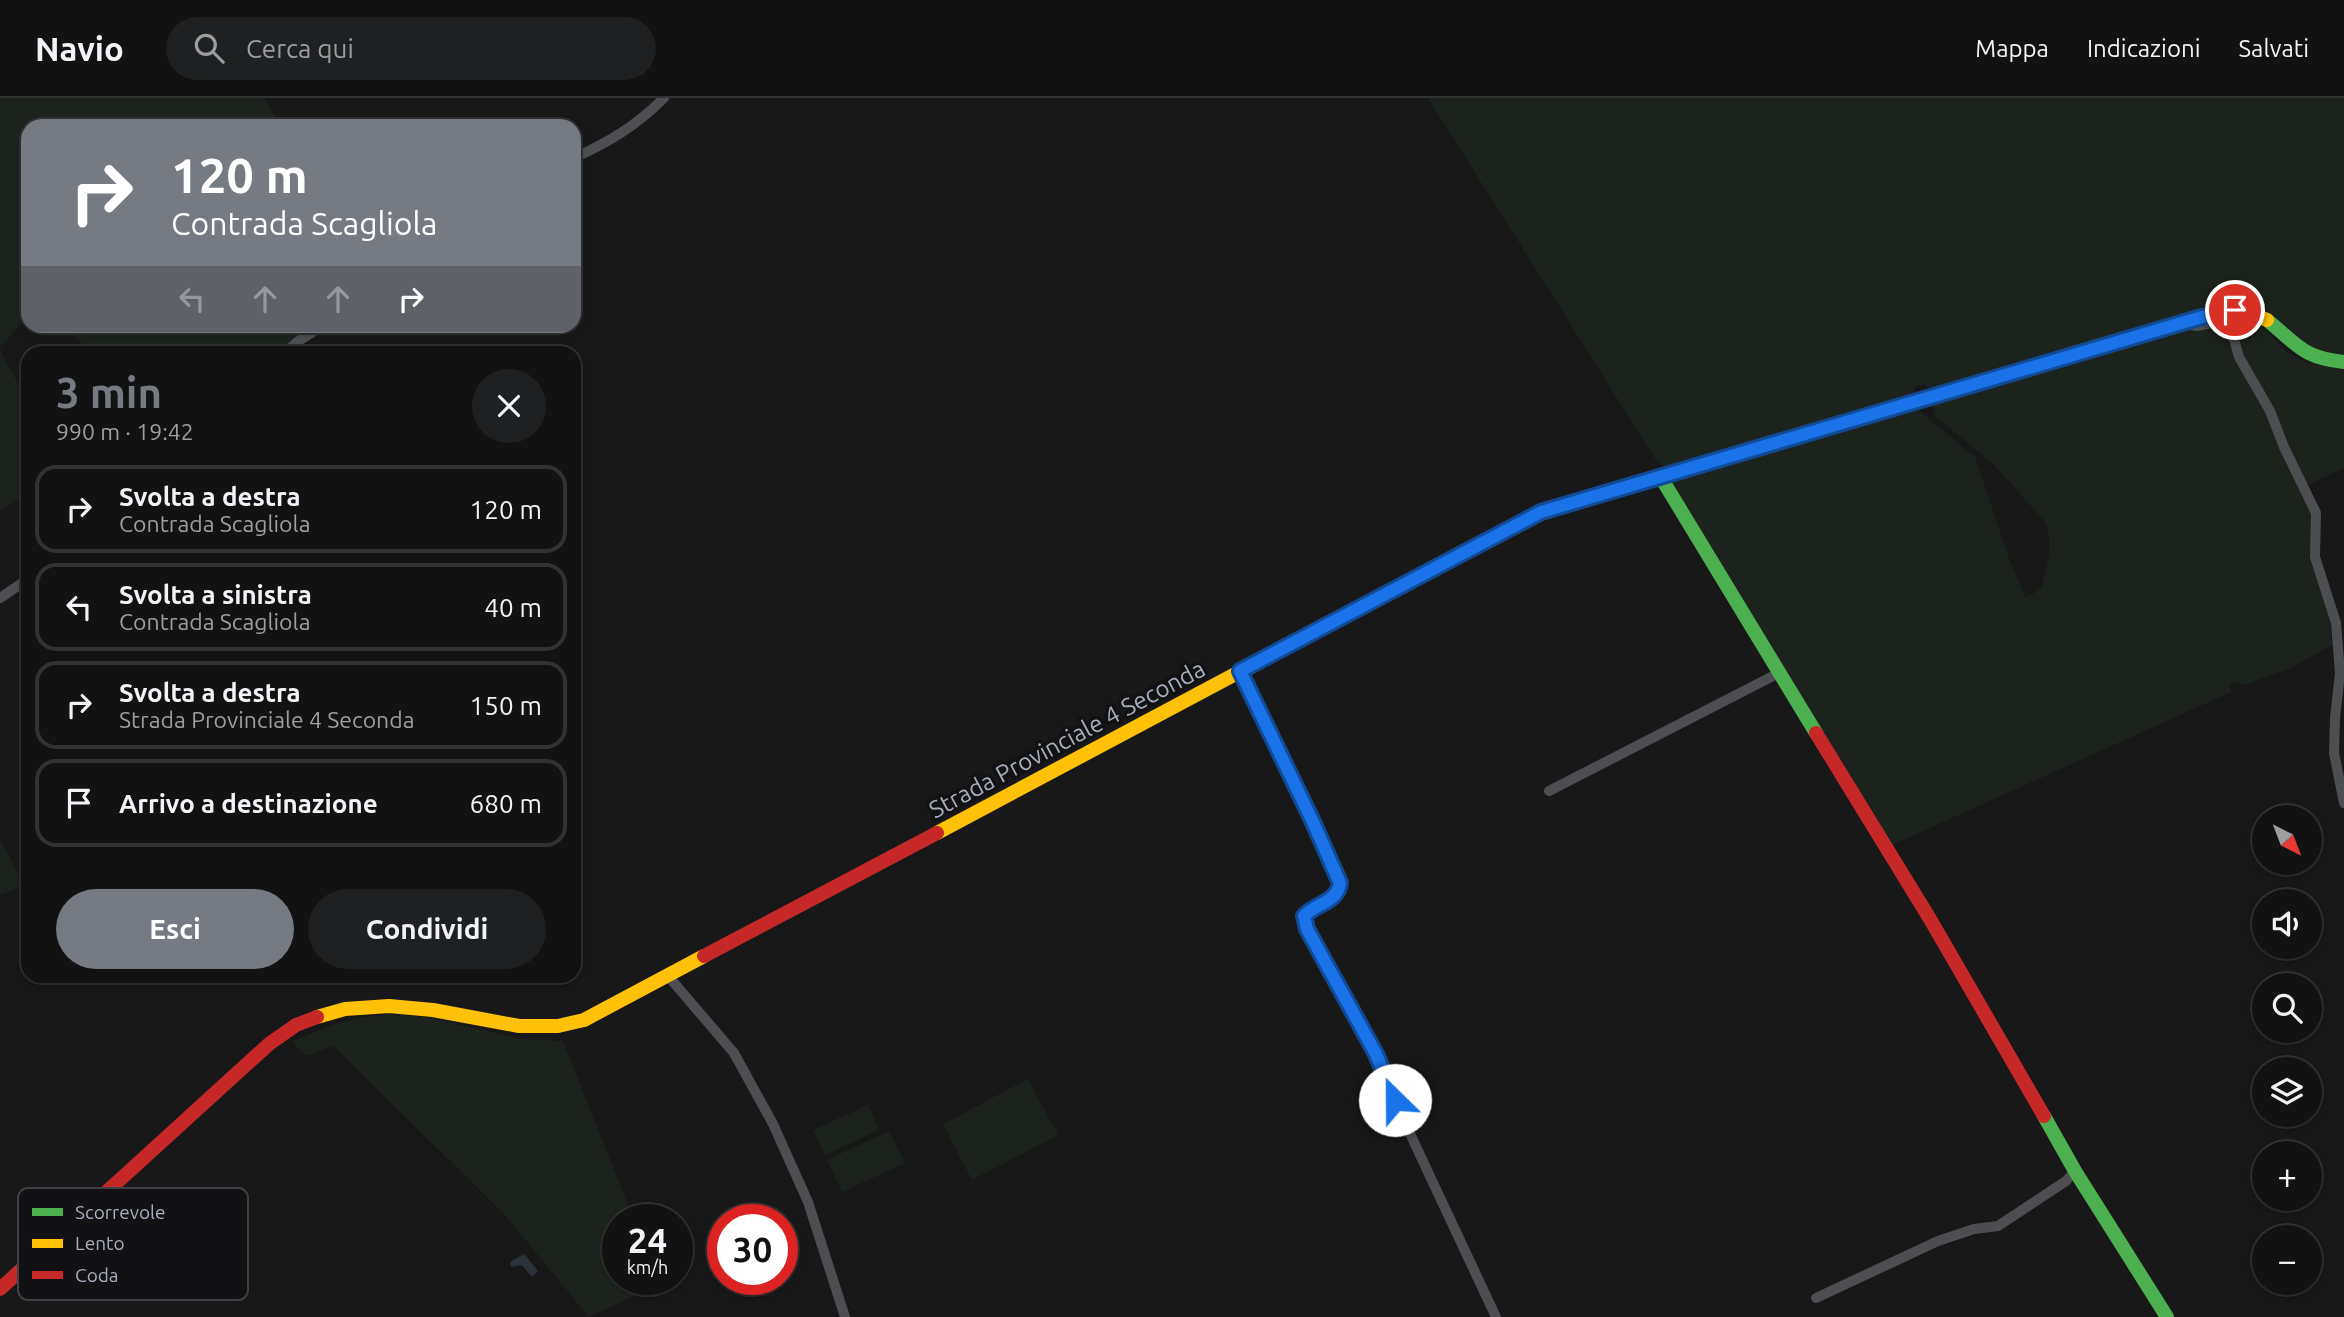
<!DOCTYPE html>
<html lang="it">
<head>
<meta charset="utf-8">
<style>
  body { margin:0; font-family:Ubuntu,sans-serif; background:#1f2021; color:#f1f3f6; height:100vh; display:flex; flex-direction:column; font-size:26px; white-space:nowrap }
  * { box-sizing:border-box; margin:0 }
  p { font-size:23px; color:#9c9ea0 }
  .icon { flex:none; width:38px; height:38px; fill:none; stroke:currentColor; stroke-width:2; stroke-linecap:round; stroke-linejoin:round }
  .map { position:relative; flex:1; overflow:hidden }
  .drawer { position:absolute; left:21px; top:248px; width:560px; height:637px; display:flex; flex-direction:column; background:#121213; border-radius:21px; box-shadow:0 2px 5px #0004,0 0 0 2px #313233 }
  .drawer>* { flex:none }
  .guide { position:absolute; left:21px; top:21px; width:560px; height:214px; border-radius:21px; box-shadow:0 2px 5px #0004,0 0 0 2px #313233; background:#767a82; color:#fff; overflow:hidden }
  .needle { width:46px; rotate:138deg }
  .fabs { position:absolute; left:2252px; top:707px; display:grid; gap:14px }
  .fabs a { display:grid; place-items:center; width:70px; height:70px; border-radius:50%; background:#121213; box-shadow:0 2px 5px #0004,0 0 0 2px #313233; font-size:35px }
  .speed { position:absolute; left:602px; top:1106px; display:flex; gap:14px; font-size:35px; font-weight:700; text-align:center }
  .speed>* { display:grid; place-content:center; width:91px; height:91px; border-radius:50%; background:#121213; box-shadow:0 2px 5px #0004,0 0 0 2px #313233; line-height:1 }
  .speed small { font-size:18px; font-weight:400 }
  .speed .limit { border:10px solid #d22; background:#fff; color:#111 }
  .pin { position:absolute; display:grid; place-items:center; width:60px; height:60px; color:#fff; margin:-30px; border:4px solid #fff; border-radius:50%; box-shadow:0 2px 7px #0007 }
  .me { position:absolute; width:77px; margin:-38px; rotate:337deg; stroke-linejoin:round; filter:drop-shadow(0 0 5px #0008) }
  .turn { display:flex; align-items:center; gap:24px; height:147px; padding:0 35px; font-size:32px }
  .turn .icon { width:91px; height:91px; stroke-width:2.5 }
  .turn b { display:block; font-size:49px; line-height:60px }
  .lanes { display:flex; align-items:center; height:66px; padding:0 35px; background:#0003; justify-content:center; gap:35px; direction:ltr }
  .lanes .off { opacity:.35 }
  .round { display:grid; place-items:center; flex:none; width:74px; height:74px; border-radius:37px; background:#1f2021 }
  .summary { display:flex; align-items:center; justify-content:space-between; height:119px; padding:0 35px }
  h1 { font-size:42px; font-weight:700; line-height:52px; color:#767a82 }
  .action { display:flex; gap:14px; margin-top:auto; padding:14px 35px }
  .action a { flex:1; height:80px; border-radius:42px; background:#767a82; color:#fff; font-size:28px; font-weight:700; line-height:80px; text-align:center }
  .action a+a { background:#1f2021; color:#f1f3f6 }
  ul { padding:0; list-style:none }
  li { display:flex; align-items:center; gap:21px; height:88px; margin:0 14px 10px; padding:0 21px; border:4px solid #313233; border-radius:21px }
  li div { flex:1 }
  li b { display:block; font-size:26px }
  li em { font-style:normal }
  header { display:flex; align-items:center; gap:42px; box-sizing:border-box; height:98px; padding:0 35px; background:#121213; border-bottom:2px solid #313233 }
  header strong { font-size:33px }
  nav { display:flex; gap:38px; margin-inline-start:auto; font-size:24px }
  .search { width:490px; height:63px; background:#1f2021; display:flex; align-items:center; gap:18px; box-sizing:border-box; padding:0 24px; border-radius:38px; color:#9c9ea0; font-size:26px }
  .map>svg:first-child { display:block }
</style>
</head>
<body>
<header>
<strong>Navio</strong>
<div class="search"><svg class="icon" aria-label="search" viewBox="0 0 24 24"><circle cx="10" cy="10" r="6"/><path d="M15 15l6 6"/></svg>Cerca qui</div>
<nav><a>Mappa</a><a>Indicazioni</a><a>Salvati</a></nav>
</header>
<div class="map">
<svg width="2344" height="1219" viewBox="0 0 2344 1219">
  <rect width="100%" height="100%" fill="#181819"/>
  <!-- green -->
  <g fill="#1c231d">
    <polygon points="0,0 264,0 280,28 28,28 28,218 0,249"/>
    <polygon points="1428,0 2344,0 2344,257 2327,257 2307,250 2264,210 2255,206 2231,203 2219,205 2216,196 2209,198 2211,207 1931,292 1925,286 1915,289 1913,297 1664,368 1656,362"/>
    <path d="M2240 218C2274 228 2271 246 2296 260 2310 268 2328 268 2344 269V370L2308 387C2285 345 2266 301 2244 259 2240 250 2240 235 2233 228 2230 224 2223 222 2219 220Z"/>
    <path d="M2217 227 2226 232 2237 261 2256 294 2311 414C2311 459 2330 501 2332 547L2291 570 2244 587 2233 584 2230 587 2231 594 1890 748 1670 385 1672 381 1916 310 1975 359 2010 463 2025 499 2033 496 2042 488 2049 457V440L2046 425 1994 367 1935 318 1932 304 2183 230Z"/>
    <polygon points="63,228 311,228 276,255 91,255"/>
    <polygon points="0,252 28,304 28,396 0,413"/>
    <polygon points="0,741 24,787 0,797"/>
    <path d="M390 916 425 919 522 941 563 943 634 1122H618V1181H657L659 1186 589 1219 504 1116 333 948 306 958 292 944C328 927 351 920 390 916Z"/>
    <polygon points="1028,981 1058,1037 972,1082 943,1026"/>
    <polygon points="868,1007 879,1032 825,1057 813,1032"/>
    <polygon points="889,1033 905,1065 842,1094 827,1062"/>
  </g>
  <!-- water -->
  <polygon fill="#2a333c" points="524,1156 538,1173 532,1179 522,1167 511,1169 510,1164"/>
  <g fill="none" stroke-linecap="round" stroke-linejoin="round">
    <!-- street -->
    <g stroke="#4c4e52" stroke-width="10">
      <path d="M574 60C609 44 636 28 664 0"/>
      <polyline points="2185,226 2197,228 2217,224 2223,225 2232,234 2239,259 2270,313 2284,349 2316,415 2315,459 2336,525 2340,575 2335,620 2334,655 2344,705"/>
      <polyline points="284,256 297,244 322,228"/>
      <polyline points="0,500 28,481"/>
      <path d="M1240 573 1313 724 1340 785C1337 805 1316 805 1304 818L1307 831 1376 956 1405 1025 1496 1219"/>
      <polyline points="1549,693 1779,575"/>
      <polyline points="669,879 734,955 773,1026 808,1104 845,1219"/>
      <polyline points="1816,1200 1938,1143 1974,1131 1998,1128 2066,1083 2075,1073"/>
    </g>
    <!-- fast -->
    <g stroke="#4caf50" stroke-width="14">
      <path d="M2267 222C2297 246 2302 260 2344 264"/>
      <polyline points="1660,378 1816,635"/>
      <polyline points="1288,548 1540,414 1605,395"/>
      <polyline points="2044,1018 2075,1073 2167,1219"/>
    </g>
    <!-- slow -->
    <g stroke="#ffc107" stroke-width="14">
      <polyline points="1939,297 2222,213 2244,212 2267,222"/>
      <polyline points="937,735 1288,548"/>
      <polyline points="317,919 345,911 389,908 433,912 519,928 558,928 584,922 704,858"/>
    </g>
    <!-- jam -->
    <g stroke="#c62828" stroke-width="14">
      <polyline points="1605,395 1939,297"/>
      <polyline points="1816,635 1930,821 2044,1018"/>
      <polyline points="704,858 937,735"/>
      <polyline points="0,1191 269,946 296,927 317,919"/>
    </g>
  </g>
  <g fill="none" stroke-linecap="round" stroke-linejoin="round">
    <!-- route casing -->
    <g stroke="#114b97" stroke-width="18">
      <path id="route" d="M1395 1002 1376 956 1307 831 1304 818C1316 805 1337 805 1340 785L1313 724 1240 573 1541 414 2202 219 2235 212"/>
    </g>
    <!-- route -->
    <use href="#route" stroke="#1a73e8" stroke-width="12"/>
  </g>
  <g text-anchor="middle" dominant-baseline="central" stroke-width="7" stroke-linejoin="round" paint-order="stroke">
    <!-- street labels -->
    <g font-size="24" fill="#a8aebb" stroke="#121215">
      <text transform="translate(1067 641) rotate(-28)">Strada Provinciale 4 Seconda</text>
    </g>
  </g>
  <!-- legend -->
  <rect x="18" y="1090" width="230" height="112" rx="10" fill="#121215" stroke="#3f4147" stroke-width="2"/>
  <rect x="32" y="1110" width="31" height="8" fill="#4caf50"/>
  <rect x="32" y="1141" width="31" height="9" fill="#ffc107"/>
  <rect x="32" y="1173" width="31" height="8" fill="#c62828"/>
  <g font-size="19" fill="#a8aebb">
    <text x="75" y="1121">Scorrevole</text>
    <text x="75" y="1152">Lento</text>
    <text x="75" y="1184">Coda</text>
  </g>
</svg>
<div class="fabs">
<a><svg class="needle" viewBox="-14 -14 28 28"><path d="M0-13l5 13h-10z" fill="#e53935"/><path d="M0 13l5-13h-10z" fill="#9c9ea0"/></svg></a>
<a><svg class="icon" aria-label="sound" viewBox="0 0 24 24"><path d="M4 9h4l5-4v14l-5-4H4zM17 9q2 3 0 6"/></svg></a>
<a><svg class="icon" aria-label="search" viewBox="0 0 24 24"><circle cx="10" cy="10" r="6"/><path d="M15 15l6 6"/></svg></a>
<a><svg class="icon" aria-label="layers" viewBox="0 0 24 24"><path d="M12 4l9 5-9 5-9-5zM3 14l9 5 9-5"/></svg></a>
<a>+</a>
<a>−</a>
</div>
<div class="speed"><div>24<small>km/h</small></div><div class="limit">30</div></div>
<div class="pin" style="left:2235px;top:212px;background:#d93025"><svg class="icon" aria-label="arrive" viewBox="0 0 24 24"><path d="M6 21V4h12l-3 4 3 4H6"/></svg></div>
<svg class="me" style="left:1395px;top:1002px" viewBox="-20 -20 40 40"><circle r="19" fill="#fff"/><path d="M0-13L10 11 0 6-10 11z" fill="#1a73e8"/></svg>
<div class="guide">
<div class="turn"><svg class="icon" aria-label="right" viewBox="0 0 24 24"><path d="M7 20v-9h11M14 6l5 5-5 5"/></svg><div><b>120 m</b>Contrada Scagliola</div></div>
<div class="lanes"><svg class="icon off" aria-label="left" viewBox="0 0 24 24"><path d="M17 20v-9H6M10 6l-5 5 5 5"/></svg><svg class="icon off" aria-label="ahead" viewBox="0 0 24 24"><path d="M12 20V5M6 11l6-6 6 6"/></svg><svg class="icon off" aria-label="ahead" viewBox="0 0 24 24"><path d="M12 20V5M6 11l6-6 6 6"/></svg><svg class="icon" aria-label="right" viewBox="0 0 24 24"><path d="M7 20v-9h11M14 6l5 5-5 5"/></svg></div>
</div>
<section class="drawer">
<div class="summary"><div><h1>3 min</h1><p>990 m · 19:42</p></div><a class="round"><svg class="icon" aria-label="close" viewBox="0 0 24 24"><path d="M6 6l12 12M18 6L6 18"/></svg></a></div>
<ul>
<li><svg class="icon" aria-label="right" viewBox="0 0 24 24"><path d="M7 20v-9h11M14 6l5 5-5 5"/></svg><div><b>Svolta a destra</b><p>Contrada Scagliola</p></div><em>120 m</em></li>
<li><svg class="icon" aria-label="left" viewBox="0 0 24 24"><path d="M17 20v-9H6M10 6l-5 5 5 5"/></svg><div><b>Svolta a sinistra</b><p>Contrada Scagliola</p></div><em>40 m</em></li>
<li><svg class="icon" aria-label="right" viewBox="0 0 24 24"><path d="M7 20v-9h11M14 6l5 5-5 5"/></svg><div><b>Svolta a destra</b><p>Strada Provinciale 4 Seconda</p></div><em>150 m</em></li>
<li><svg class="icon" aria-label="arrive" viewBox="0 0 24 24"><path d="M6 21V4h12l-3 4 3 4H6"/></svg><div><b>Arrivo a destinazione</b></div><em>680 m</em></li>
</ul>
<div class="action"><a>Esci</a><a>Condividi</a></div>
</section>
</div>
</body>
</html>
